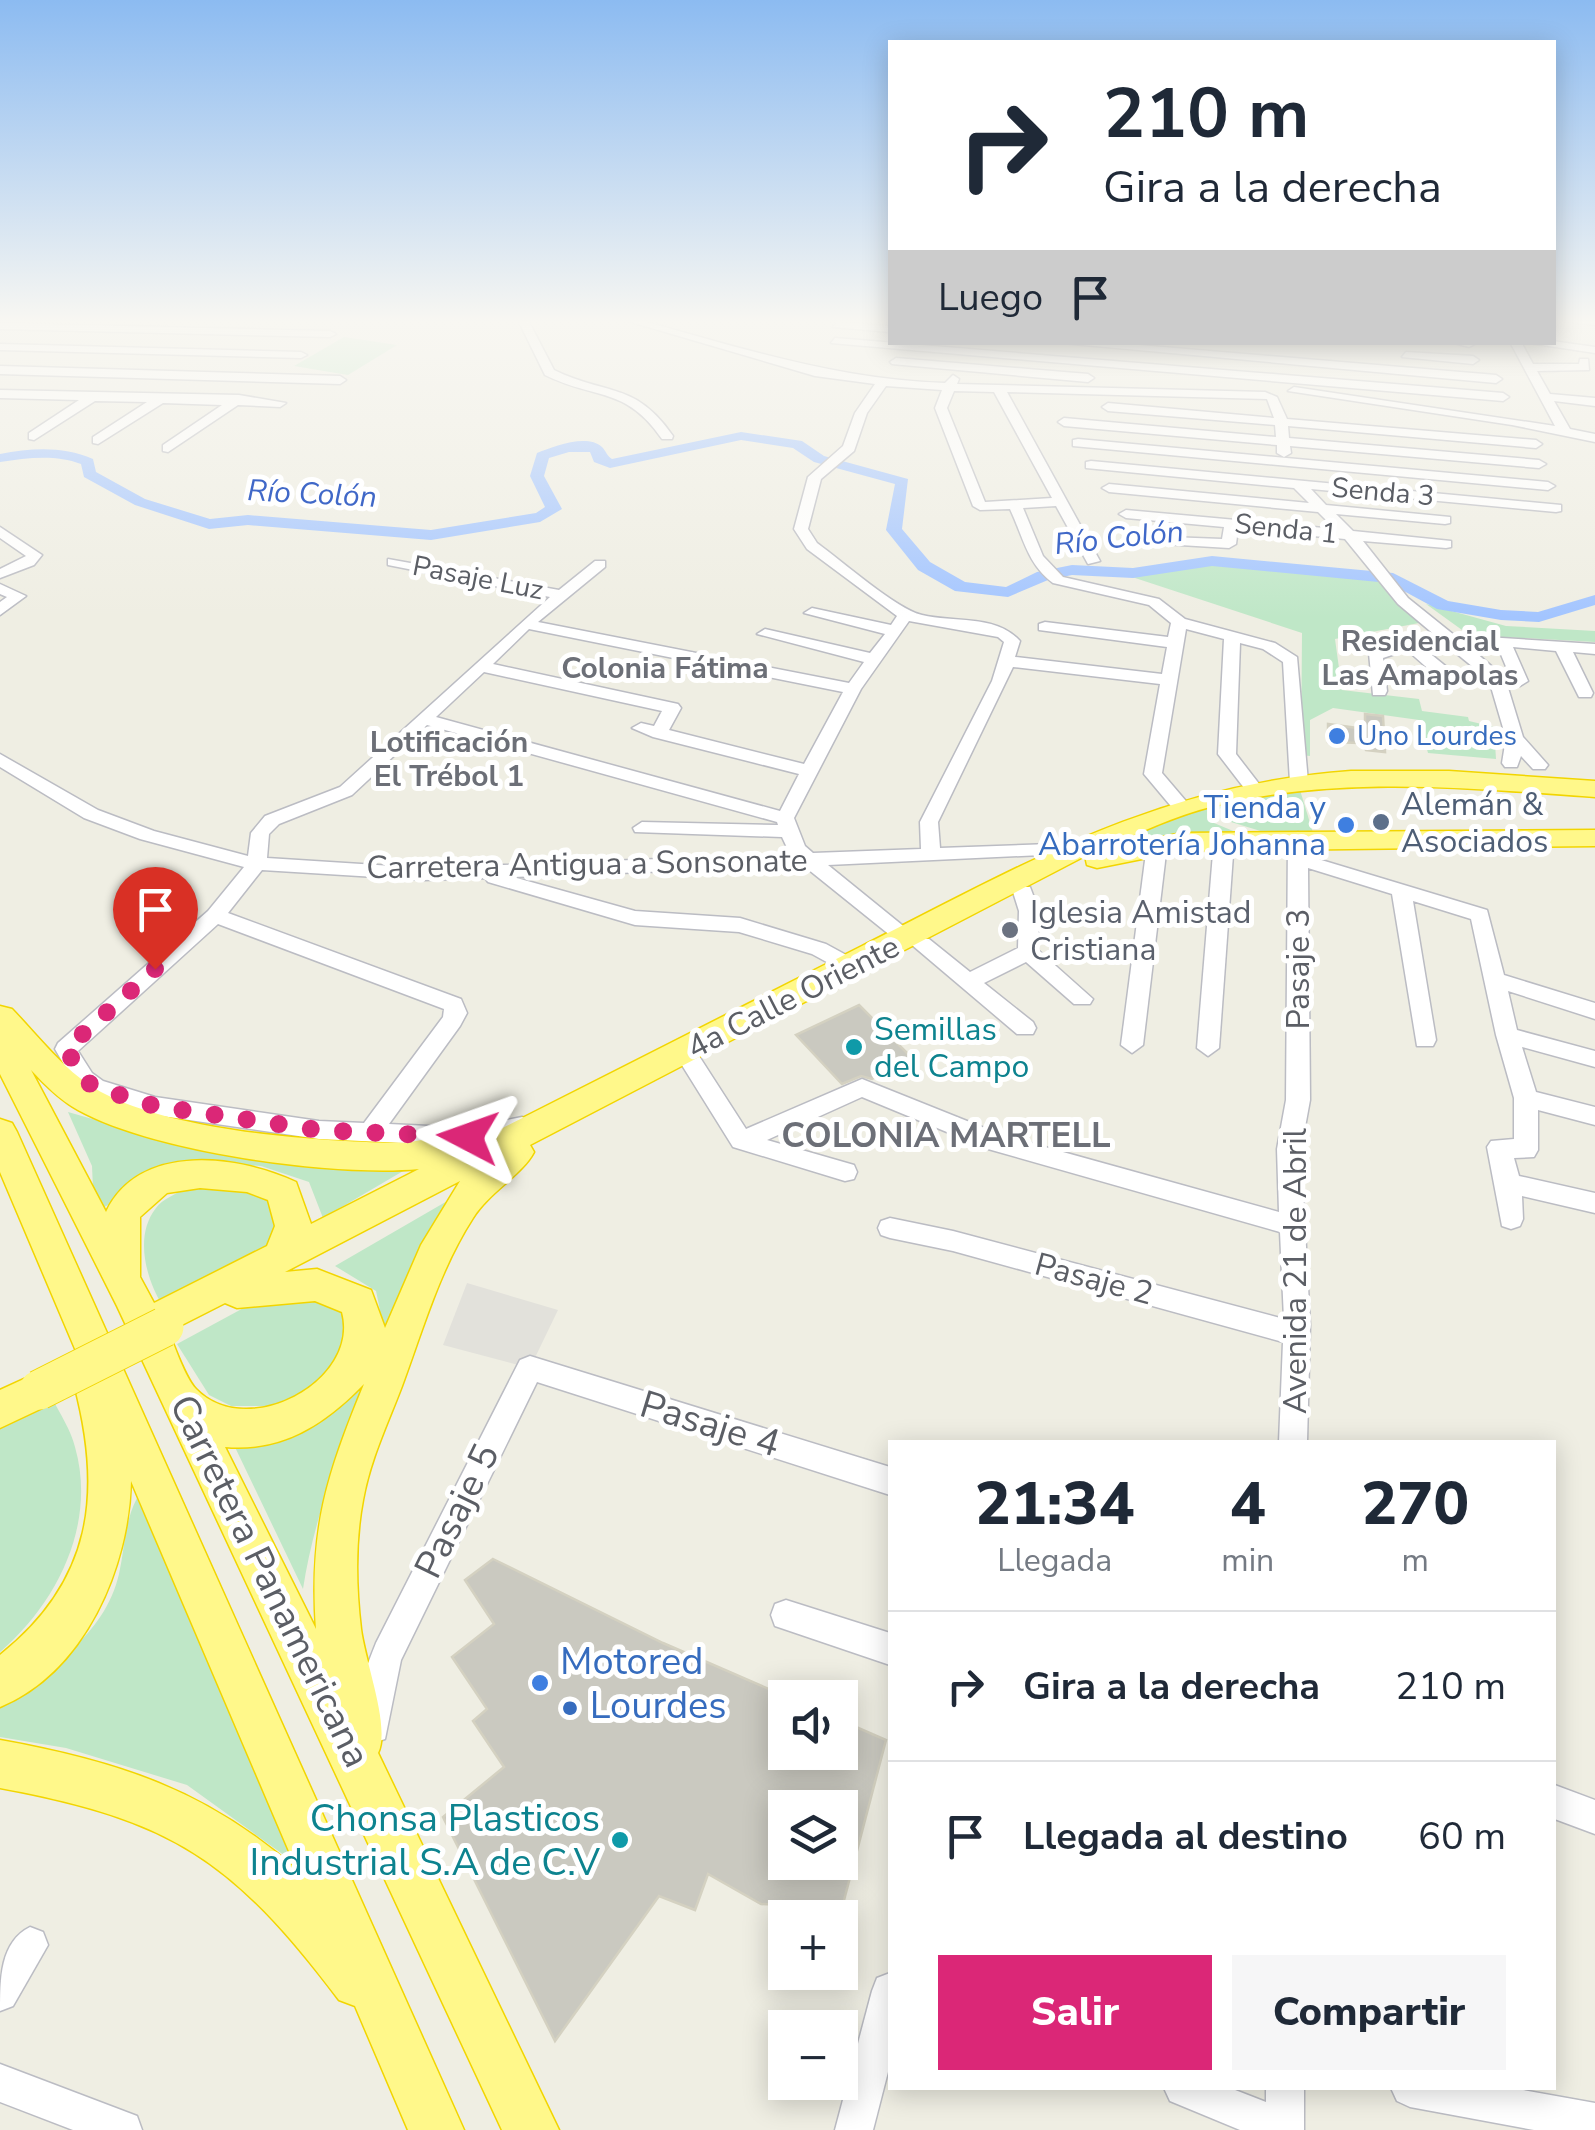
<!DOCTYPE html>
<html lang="es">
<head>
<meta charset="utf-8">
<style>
  body { margin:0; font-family:"Nunito Sans",sans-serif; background:#f6f6f7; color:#1f2937; height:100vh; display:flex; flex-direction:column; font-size:38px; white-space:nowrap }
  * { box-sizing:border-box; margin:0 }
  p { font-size:32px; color:#747a83 }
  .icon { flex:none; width:55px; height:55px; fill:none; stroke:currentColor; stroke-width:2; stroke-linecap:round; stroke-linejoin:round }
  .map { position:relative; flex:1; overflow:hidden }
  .side { position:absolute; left:888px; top:1440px; width:668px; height:650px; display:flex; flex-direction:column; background:#fff; border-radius:0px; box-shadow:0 5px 25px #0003 }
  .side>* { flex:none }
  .hud { position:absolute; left:888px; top:40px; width:668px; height:305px; border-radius:0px; box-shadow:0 5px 25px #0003; background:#fff; color:#1f2937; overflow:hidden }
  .tools { position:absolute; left:768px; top:1680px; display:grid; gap:20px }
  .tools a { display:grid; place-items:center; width:90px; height:90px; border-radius:0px; background:#fff; box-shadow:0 5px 25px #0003; font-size:50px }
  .pin { position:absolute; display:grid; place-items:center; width:85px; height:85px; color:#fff; margin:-102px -42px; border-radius:50% 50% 50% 0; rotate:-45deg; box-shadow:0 0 10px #0007 }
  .pin .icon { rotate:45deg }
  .me { position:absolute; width:110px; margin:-55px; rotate:274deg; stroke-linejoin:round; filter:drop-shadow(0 0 8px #0008) }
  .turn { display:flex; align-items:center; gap:35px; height:210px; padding:0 50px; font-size:45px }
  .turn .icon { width:130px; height:130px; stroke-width:2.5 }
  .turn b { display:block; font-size:70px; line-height:85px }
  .then { display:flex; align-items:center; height:95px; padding:0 50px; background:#0003; gap:20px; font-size:38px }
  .eta { display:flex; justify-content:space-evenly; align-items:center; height:170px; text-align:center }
  .eta b { font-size:60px; font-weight:800; line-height:70px }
  .button { display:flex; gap:20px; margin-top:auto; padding:20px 50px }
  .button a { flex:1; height:115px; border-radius:0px; background:#db2777; color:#fff; font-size:40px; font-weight:800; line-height:115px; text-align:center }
  .button a+a { background:#f6f6f7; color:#1f2937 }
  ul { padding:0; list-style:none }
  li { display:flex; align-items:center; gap:30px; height:150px; padding:0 50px; border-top:2px solid #e0e1e3 }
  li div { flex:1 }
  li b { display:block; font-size:38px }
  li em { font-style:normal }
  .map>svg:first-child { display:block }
</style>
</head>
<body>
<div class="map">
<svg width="1595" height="2130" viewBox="0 0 1595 2130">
  <rect width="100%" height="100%" fill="#efeee3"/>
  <!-- industrial -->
  <polygon fill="#e2e1db" points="467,1283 558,1310 530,1368 443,1345"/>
  <!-- green -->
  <g fill="#bfe7c7">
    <polygon points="344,337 397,345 348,375 294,366"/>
    <polygon points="1214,564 1380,580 1419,623 1335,639 1342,690 1419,699 1422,711 1468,717 1469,721 1494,727 1496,759 1428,753 1419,720 1333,708 1310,720 1310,756 1301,755 1302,633 1132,577"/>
    <polygon points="1426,604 1506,626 1595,631 1595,642 1469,635"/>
    <polygon points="1300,790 1314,836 1280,837 1231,822 1230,812 1257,796"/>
    <polygon points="1214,804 1224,805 1211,817 1214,823 1238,833 1109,848 1105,845 1135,829"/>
    <polygon points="68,1112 117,1126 410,1167 323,1218 309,1182 261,1166 195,1162 94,1212 92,1166"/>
    <path d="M188 1187 266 1192 280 1210 268 1250 162 1305C146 1278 134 1236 156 1208 162 1199 178 1193 188 1187Z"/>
    <path d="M449 1200C399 1319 322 1462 303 1589L233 1443 361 1389C384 1348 386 1336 376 1291L335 1266Z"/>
    <polygon points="308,1293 344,1310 350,1321 336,1371 283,1406 231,1406 209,1395 177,1344 264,1297"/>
    <path d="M52 1398C60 1414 71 1430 75 1447 97 1524 57 1603 0 1652V1425Z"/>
    <path d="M137 1498 295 1863 187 1785 66 1748 0 1737V1703C49 1668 104 1637 119 1574 125 1548 124 1523 137 1498Z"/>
  </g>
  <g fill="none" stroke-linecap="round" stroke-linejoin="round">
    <!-- river -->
    <path fill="#a3c5ff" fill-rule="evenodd" d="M741 432 802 441 824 456 908 479 902 529 930 562 965 582 1006 587 1037 572 1072 565 1133 568 1212 556 1393 573 1448 601 1501 610 1538 612 1595 595V605L1539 622 1501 620 1437 609 1389 583 1212 566 1133 578 1072 575 1048 580 1008 597 955 591 918 570 886 530 895 484 814 462 793 448 741 440 610 468 594 462 590 452H569L549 458 544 476 562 509 540 522 431 540 248 525 209 529 135 505 84 477 81 464C55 454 27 458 0 462V454C32 448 63 446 93 459L96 472 145 499 210 519 248 515 431 530 536 513 545 507 530 476 537 453C552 447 587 433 602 447 606 451 607 456 612 459Z"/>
  </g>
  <!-- building -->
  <g fill="#cac9c0" stroke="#d4d1c1" stroke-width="2.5" fill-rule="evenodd">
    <polygon points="1365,714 1383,716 1385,752 1366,750 1361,743 1328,742 1328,724 1365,729"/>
    <polygon points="859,1005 912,1058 872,1079 861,1076 842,1084 796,1035"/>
    <path d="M493 1559 663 1643 785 1696V1752H840V1720L886 1740 842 1908 761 1904 708 1874 695 1910 659 1896 555 2041 443 1817 504 1767 473 1721 487 1709 452 1657 494 1624 465 1580ZM785 1808H840V1862H785Z"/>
  </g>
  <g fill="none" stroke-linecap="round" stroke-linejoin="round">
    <!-- minor casing -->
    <g stroke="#bbbcc3" stroke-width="3">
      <g id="minor">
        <path d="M518 320H528L554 370C607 396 635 381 673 436L672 439H662C626 386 595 400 545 375Z"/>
        <path d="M624 320H640C740 348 840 380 945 383L953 375 959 379 957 384 1265 392 1277 397 1287 419 1536 440 1542 444 1536 448 1288 426 1289 438 1539 460 1546 464 1539 468 1290 446 1291 453 1284 457 1277 453V445L1064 426 1058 422 1064 418 1276 437 1275 425 1108 411 1102 407 1108 403 1274 418 1267 399 1007 392 1100 561 1088 564 1056 506 1023 508 1043 556 1063 577 1159 599 1185 619 1275 643 1297 657 1308 782 1299 787 1290 782 1283 662 1263 649 1240 643 1236 754 1263 789 1254 794 1248 793 1218 754 1224 639 1186 629 1162 773 1191 807 1182 813 1175 811 1144 774 1160 684 1013 667 938 822 940 848 1077 843 1087 849 1084 853 828 865 918 938 929 939 970 972 1018 948 1019 911 1013 892 1016 887H1030L1039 911 1038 950 1093 999 1090 1004H1074L1026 962 984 983 1033 1022 1036 1028 1033 1034H1017L912 945 901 944 804 866 513 877 635 911 740 918 826 944 859 962 862 967 859 972H845L812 954 739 932 635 925 488 882 485 878 424 880 262 870 228 913 461 999 467 1013 460 1026 389 1124 468 1128 522 1117 530 1120 534 1126 530 1132 468 1146 319 1139 155 1115 87 1093 76 1085 55 1049 58 1043 208 911 244 867 140 839 84 818 0 767V754L98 810 154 831 248 856 251 833 265 816 340 787 550 597 393 566 388 565V559L559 590 595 561H605V567L538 622 849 683 864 662 757 634 765 629 870 653 885 634 804 613 812 608 891 625 897 616 807 549 794 529 808 477 843 446 855 413 875 384 815 376ZM886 386 942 390 935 408 973 506 980 510 1010 509C1023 536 1027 564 1053 583L1149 605 1171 623 1168 637 1045 622 1039 624V630L1167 647 1162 674 1015 657 1020 641C996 614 954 623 922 615 896 609 842 561 817 543L808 529 821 479 854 451 867 413ZM954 391 994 392 1052 498 985 502 947 408ZM909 621 998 637 1004 642 992 681 920 822 921 849 813 853 805 846 794 818 861 689ZM529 629 843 692 804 764 669 730 681 708 678 704 493 664ZM484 672 662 711 654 726 641 723 632 728 653 737 799 774 780 811 436 717ZM427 725 777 822 778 825 642 822 633 828 635 832 782 837 790 854 424 868 267 858 269 834 279 824 352 795ZM218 924 444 1009 443 1017 364 1123 319 1121 155 1097 103 1081 92 1073 78 1051Z"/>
        <polygon points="1555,320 1595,320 1595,325"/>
        <polygon points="837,322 890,326 890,332 833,327"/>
        <polygon points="0,323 330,331 336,334 330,337 0,329"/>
        <polygon points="835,338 1503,393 1509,397 1503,401 831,343"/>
        <polygon points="1552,341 1595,347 1595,353 1523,342"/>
        <polygon points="1051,342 1103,342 1496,375 1502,379 1496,383"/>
        <polygon points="1450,342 1474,342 1475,344 1469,347"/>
        <polygon points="1510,342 1521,342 1533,364 1579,364 1580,359 1588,359 1589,370 1537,371 1550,394 1595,398 1595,406 1554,401 1570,429 1595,434 1595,442 1512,425 1288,391 1294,387 1555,426"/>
        <polygon points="0,344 301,352 307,355 301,358 0,350"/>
        <polygon points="1406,352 1473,356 1479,360 1473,364 1402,357"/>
        <polygon points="896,358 1088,374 1094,378 1088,382 892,364 890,362"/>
        <polygon points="0,366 340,376 346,380 340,384 0,374"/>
        <polygon points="0,390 239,395 286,403 280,407 238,405 168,452 163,451 163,445 222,405 163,403 98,444 93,443 93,437 147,402 95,401 34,440 29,439 29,433 79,400 0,398"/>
        <polygon points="1078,439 1548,482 1555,486 1548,490 1073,446 1073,440"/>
        <polygon points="1091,461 1561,505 1561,511 1556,512 1311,489 1326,505 1450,517 1450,523 1445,524 1336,514 1353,531 1451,541 1451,547 1446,548 1363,541 1408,598 1454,635 1595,644 1595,654 1573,652 1593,693 1591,697 1579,697 1556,651 1513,647 1528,681 1520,686 1512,681 1497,645 1466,644 1505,678 1523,737 1548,765 1545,769 1533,769 1521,756 1517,767 1505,767 1502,763 1506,738 1489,680 1446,645 1422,647 1454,673 1454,681 1442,681 1407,650 1383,658 1387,691 1385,695 1373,695 1369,653 1392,643 1436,636 1398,604 1345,539 1238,529 1236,544 1229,548 1147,543 1142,542 1142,536 1222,539 1224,527 1126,518 1119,514 1126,510 1335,529 1318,512 1109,492 1102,488 1109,484 1309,503 1294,488 1086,468 1086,462"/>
        <polygon points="0,527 42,555 34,565 0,578 0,569 26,556 0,538"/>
        <polygon points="0,584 26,596 0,615 0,602 7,597 0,594"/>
        <polygon points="1298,832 1308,838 1308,856 1487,910 1504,975 1595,1003 1595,1019 1508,991 1517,1030 1595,1051 1595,1067 1522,1047 1536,1092 1595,1107 1595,1125 1538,1110 1538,1150 1534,1157 1514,1158 1519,1176 1595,1193 1595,1213 1522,1196 1523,1219 1520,1226 1511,1229 1502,1226 1487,1147 1491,1141 1514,1139 1514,1098 1496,1035 1471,919 1413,901 1436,1040 1433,1046 1417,1046 1392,894 1308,868 1310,1100 1301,1149 1310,1325 1307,1442 1279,1442 1283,1342 953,1251 890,1238 881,1235 878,1228 881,1221 890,1218 953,1231 1284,1319 1280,1232 988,1149 862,1097 767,1140 854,1165 857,1172 854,1179 845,1181 733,1147 680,1062 683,1056 699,1056 746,1129 862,1079 1002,1135 1279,1212 1277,1149 1286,1100 1288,838"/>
        <polygon points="1224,835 1234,841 1219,1048 1208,1056 1197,1048 1214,841"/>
        <polygon points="1157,839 1167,845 1143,1045 1132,1053 1121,1045 1147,845"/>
        <path d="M530 1356 890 1467V1495L537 1382 401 1660 385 1739 373 1743 361 1739C350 1710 365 1670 376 1643L520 1360Z"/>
        <polygon points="786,1600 890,1633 890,1665 775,1626 771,1615 775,1604"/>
        <polygon points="1552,1784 1595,1800 1595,1834 1552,1818"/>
        <path d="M30 1927 43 1932 48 1945 13 2006 0 2011C0 1979 0 1942 30 1927Z"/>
        <polygon points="890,1973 890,2064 873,2130 835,2130 872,1991 877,1978"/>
        <polygon points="0,2064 137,2116 142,2130 73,2130 0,2102"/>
        <polygon points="1164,2088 1230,2088 1266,2102 1266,2088 1304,2088 1304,2130 1240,2130 1170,2101"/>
        <polygon points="1391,2088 1512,2088 1595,2103 1595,2130 1534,2130 1410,2107 1397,2101"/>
      </g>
    </g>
    <!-- highway casing -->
    <g stroke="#f2d500" stroke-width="3">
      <g id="highway">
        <path d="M1351 771H1449L1595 781V797C1468 788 1339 775 1214 806 1174 816 1137 834 1099 850L1182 833 1595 830V846L1182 851 1097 868 1087 865 1085 856 530 1145 534 1152C522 1175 489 1192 473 1218 440 1269 423 1329 402 1386 388 1423 370 1460 363 1500 355 1542 356 1587 361 1629 365 1662 391 1727 378 1753L559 2130H502L117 1306 0 1074V1006L12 1009C40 1038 66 1073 101 1092 173 1131 311 1141 393 1143 421 1144 458 1127 483 1138 609 1074 736 1010 862 946 1030 861 1158 785 1351 771ZM31 1070C45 1085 60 1100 78 1110 153 1152 334 1177 419 1169L311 1224 296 1182C238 1155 139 1142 106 1212ZM460 1181 421 1245 385 1328 371 1290 317 1269 285 1272ZM200 1188 247 1192 268 1200 275 1226 267 1246 154 1303 140 1277V1217L167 1193ZM315 1301 342 1312C361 1381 247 1442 196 1389 184 1376 176 1348 168 1332L225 1303 237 1308ZM364 1384C327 1475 309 1528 316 1629L225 1447C283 1452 325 1424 364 1384Z"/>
        <path d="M0 1119 12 1123 17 1132 464 2130H408L355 2006 339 2000C233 1860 173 1820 0 1788V1740C117 1761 207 1790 297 1870L131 1481C129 1567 85 1672 0 1707V1655C93 1581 103 1493 74 1384L84 1370 0 1172Z"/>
        <polygon points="39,1372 53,1377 59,1390 53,1403 0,1428 0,1390"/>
      </g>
    </g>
    <!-- minor -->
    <use href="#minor" fill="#fff" fill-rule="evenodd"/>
    <!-- highway -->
    <use href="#highway" fill="#fff88a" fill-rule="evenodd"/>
    <!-- highway-bridge casing -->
    <g stroke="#f2d500" stroke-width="41" stroke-linecap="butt">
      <polyline id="highway-bridge" points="39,1390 164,1327"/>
    </g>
    <!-- highway-bridge -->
    <use href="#highway-bridge" stroke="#fff88a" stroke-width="39"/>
  </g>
  <!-- sky -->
  <linearGradient id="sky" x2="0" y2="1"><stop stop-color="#8cbbf1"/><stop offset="0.52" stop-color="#f8f7f2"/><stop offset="1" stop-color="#f8f7f2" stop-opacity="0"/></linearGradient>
  <rect width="1595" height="618" fill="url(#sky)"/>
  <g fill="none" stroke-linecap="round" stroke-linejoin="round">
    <!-- route -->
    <polyline stroke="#db2777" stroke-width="18" stroke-dasharray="0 32.4" points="155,969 66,1049 84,1079 94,1087 155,1106 319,1130 468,1137"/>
  </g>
  <!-- markers -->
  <g fill="#3f7fe0" stroke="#fff" stroke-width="4">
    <circle cx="1337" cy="736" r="10"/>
    <circle cx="1346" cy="825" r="10"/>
    <circle cx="540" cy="1683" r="10"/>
  </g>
  <circle fill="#5c6f8a" stroke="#fff" stroke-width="4" cx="1381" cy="822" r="10"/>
  <circle fill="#6b7280" stroke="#fff" stroke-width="4" cx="1010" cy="930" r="10"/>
  <g fill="#0f9aa8" stroke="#fff" stroke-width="4">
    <circle cx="854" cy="1047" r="10"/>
    <circle cx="620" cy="1840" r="10"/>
  </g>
  <g text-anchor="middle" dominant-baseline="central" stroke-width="10" stroke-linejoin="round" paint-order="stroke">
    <!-- far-street labels -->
    <g font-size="28" fill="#5b5e65" stroke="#fff">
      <text transform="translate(1383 492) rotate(5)">Senda 3</text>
      <text transform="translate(1286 529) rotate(6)">Senda 1</text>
      <text transform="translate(478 578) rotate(11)">Pasaje Luz</text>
    </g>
    <!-- far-shop labels -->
    <g font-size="28" fill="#366cbe" stroke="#fff" text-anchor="start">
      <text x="1357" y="736">Uno Lourdes</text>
    </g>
    <!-- far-water labels -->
    <g font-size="30" font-style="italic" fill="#4068c8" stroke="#fff">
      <text transform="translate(312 494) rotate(3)">Río Colón</text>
      <text transform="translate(1119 538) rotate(-6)">Río Colón</text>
    </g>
    <!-- far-neighbourhood labels -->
    <g font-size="30" font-weight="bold" fill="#6c6f77" stroke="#fff">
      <text x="1420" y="641">Residencial<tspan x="1420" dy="34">Las Amapolas</tspan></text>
      <text x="665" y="668">Colonia Fátima</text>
      <text x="449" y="742">Lotificación<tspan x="449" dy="34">El Trébol 1</tspan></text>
    </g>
    <!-- service labels -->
    <g font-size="32" fill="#4e5e75" stroke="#fff" text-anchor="start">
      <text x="1401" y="804">Alemán &amp;<tspan x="1401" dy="37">Asociados</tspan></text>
    </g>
    <!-- shop labels -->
    <g font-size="32" fill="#366cbe" stroke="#fff" text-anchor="end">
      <text x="1326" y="807">Tienda y<tspan x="1326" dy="37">Abarrotería Johanna</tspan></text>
    </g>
    <!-- street labels -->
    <g font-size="32" fill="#5b5e65" stroke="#fff">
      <text transform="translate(587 864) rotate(-1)">Carretera Antigua a Sonsonate</text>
      <text transform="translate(1298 969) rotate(-90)">Pasaje 3</text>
      <text transform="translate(793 997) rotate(-27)">4a Calle Oriente</text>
      <text transform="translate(1295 1271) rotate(-90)">Avenida 21 de Abril</text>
      <text transform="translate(1094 1279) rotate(15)">Pasaje 2</text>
    </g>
    <!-- worship labels -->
    <g font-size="32" fill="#5b616d" stroke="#fff" text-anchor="start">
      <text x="1030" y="912">Iglesia Amistad<tspan x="1030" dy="37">Cristiana</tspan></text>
    </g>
    <!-- culture labels -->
    <g font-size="32" fill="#0d838f" stroke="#fff" text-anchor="start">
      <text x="874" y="1029">Semillas<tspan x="874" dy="37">del Campo</tspan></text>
    </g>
    <!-- neighbourhood labels -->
    <g font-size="35" font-weight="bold" fill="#6c6f77" stroke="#fff">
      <text x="946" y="1135">COLONIA MARTELL</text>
    </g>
    <!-- near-street labels -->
    <g font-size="38" fill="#5b5e65" stroke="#fff">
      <text transform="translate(710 1424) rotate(17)">Pasaje 4</text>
      <text transform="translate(457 1511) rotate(-64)">Pasaje 5</text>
      <text transform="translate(270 1581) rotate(64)">Carretera Panamericana</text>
    </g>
    <!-- near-shop labels -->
    <g font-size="38" fill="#366cbe" stroke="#fff" text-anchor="start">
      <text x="560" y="1661">Motored<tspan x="560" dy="44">• Lourdes</tspan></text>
    </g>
    <!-- near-culture labels -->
    <g font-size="38" fill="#0d838f" stroke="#fff" text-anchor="end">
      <text x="600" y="1818">Chonsa Plasticos<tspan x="600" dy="44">Industrial S.A de C.V</tspan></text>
    </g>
  </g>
</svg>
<div class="tools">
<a><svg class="icon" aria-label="sound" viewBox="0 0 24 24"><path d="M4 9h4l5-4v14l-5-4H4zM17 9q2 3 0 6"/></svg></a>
<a><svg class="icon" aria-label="layers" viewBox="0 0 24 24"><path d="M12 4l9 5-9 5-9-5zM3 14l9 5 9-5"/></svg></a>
<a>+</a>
<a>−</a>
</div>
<div class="pin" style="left:155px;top:969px;background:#d93025"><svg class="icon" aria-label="arrive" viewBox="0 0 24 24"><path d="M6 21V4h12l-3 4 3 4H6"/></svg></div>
<svg class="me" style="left:468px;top:1137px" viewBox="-20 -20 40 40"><path d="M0-17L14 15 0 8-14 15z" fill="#db2777" stroke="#fff" stroke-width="4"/></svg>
<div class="hud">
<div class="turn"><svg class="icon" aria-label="right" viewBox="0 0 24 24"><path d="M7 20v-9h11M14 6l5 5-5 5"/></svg><div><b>210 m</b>Gira a la derecha</div></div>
<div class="then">Luego<svg class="icon" aria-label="arrive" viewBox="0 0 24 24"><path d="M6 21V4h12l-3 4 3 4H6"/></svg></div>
</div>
<section class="side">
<div class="eta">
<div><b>21:34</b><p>Llegada</p></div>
<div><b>4</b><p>min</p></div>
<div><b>270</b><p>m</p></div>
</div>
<ul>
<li><svg class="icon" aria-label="right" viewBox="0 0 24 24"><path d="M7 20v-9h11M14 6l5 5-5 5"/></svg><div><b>Gira a la derecha</b></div><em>210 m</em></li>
<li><svg class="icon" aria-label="arrive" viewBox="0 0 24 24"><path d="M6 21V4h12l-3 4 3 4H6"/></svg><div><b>Llegada al destino</b></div><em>60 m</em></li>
</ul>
<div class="button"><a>Salir</a><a>Compartir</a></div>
</section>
</div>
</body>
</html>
